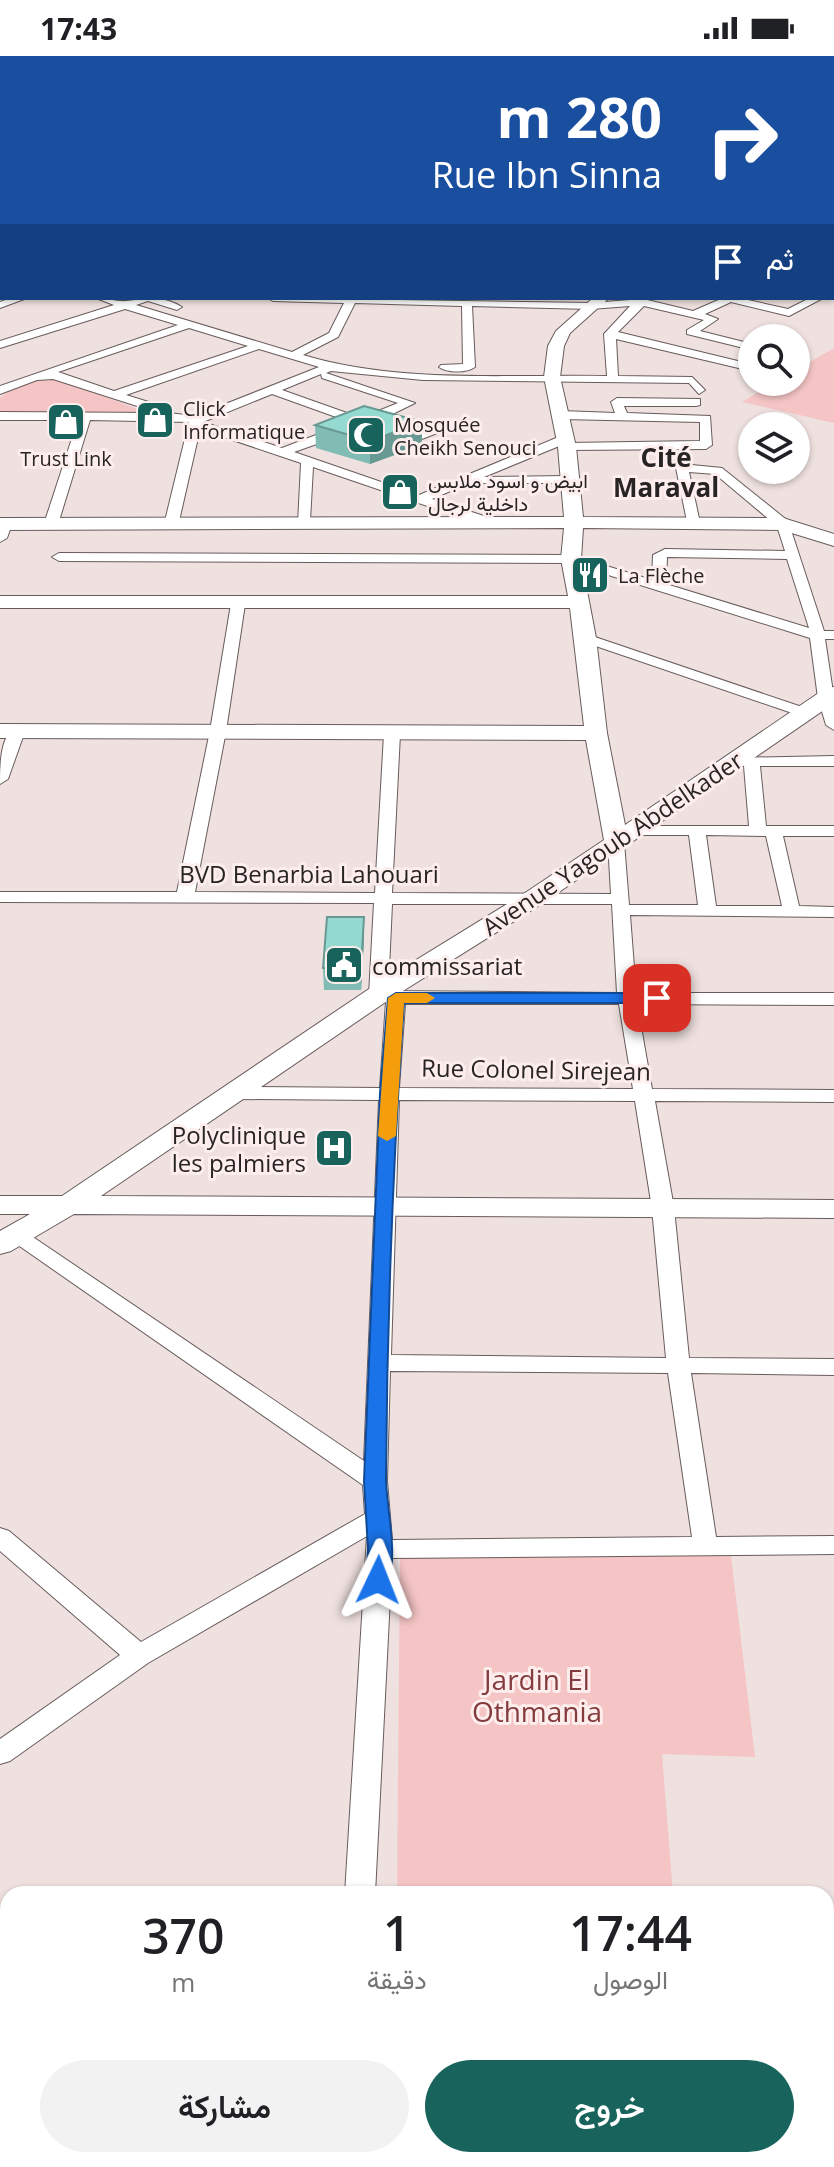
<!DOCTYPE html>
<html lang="ar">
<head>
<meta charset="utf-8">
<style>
  body { margin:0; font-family:"Open Sans",Vazirmatn,sans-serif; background:#f2f2f2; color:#202124; direction:rtl; height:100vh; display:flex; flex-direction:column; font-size:30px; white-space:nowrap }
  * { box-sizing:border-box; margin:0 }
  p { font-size:26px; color:#757577 }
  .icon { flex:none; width:44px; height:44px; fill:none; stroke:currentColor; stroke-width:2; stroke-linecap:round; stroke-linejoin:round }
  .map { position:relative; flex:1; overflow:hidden; direction:ltr }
  .sheet { position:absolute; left:0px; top:1830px; width:834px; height:282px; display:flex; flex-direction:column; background:#fff; border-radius:24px 24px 0 0; box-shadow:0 2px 6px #0004; direction:rtl }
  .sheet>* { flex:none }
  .hud { position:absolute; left:0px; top:0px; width:834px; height:244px; box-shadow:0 2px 6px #0004; direction:rtl; background:#1a4fa0; color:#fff; overflow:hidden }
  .buttons { position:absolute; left:738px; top:268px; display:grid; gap:16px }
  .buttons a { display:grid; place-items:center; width:72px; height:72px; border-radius:50%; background:#fff; box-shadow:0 2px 6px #0004; font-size:40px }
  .pin { position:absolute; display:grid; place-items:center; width:68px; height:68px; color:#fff; margin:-34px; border-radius:16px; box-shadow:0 4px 12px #0006 }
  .me { position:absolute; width:88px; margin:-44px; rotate:2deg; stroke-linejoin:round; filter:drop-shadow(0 0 6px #0008) }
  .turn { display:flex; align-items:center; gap:28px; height:168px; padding:0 40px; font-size:36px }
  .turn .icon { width:104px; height:104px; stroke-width:2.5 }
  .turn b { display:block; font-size:56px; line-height:68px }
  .then { display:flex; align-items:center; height:76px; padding:0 40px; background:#0003; gap:16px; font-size:30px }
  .eta { display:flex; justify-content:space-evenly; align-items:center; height:136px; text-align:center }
  .eta b { font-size:48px; font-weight:600; line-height:56px }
  .primary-button { display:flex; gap:16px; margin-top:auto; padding:16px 40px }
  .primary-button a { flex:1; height:92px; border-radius:48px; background:#18645d; color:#fff; font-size:32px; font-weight:600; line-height:92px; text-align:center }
  .primary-button a+a { background:#f2f2f2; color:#202124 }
  .status { display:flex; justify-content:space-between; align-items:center; height:56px; padding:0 40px; background:#fff; direction:ltr }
  .status svg { height:22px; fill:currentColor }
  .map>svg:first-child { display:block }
</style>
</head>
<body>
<div class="status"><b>17:43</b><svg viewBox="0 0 49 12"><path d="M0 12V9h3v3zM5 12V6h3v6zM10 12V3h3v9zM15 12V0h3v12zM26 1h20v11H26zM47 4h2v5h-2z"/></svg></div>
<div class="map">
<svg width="834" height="2111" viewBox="0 0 834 2111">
  <rect width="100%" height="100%" fill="#efe1e0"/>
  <!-- green -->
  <g fill="#f4c5c4">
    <polygon points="834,292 834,367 742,346 776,326 796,326 796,314"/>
    <path d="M51 323 62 324 145 356H0V342C13 330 33 323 51 323Z"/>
    <polygon points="400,1496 731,1500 755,1701 662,1698 673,1838 397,1838"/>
    <polygon points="394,2104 722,2104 728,2111 394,2111"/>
  </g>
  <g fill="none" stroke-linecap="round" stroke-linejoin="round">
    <!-- street casing -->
    <g stroke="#685c5b" stroke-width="2">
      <g id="street">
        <polygon points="185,0 197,0 199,2 187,2"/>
        <rect x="0" y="9" width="2" height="4"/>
        <rect x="832" y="19" width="2" height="4"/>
        <polygon points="0,41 2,41 0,47"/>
        <polygon points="832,55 834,56 834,67 832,66"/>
        <rect x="0" y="63" width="2" height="6"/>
        <rect x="832" y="75" width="2" height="6"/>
        <polygon points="834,98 834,104 832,105 832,99"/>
        <polygon points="2,103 2,109 0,110 0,104"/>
        <rect x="0" y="120" width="2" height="6"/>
        <polygon points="0,144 2,145 2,151 0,150"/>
        <polygon points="0,170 2,171 2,177 0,176"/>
        <rect x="0" y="207" width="2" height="7"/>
        <rect x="832" y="211" width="2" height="7"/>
        <polygon points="0,225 2,225 0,232"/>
        <polygon points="11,242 27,242 0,252 0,246"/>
        <path d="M96 242C106 242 118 246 127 245 147 242 165 240 182 251L177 254 148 245 136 249 292 296 329 277 344 247 273 245 268 242 591 247 643 243 693 255 723 242H739L788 253 810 242H823L789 260 731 246 705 258 718 263 700 275 752 288V294L687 278V274L704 264 644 250 618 276 746 307 752 306V313L747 314 616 283 618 320 692 321 705 334 699 338 689 327 423 324 331 315 326 317 415 347 368 370 294 396 419 439 561 380H569V386L484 421 570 420 576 424 574 427H469L432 443 490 462V468H480L313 411 310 465 298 468 301 407 200 373 179 465 167 468 165 465 189 366 90 364 58 468 51 472 44 468 78 364H0V356L159 357 53 323 37 324 0 338V330L178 269 125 253 0 292V285L114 249ZM355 247 462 250 463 308 441 309 439 311C447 317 467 317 475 311L472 250 591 253 630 250 604 278 607 320C507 318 399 328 303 299L338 281ZM189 272 248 290 114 335 58 316ZM259 293 319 311 195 360 168 357V352L126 339ZM321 318 322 322 398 347 361 362 282 334ZM272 338 350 366 282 392 203 366Z"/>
        <polygon points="617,342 700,343 700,349 696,350 624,350 627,357 710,360 712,389 706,393 563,394 563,388 567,387 700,385 700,366 561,363 555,359 561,355 615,357 611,346"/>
        <polygon points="446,365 452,369 450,372 414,386 393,377 399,373 414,378"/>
        <path d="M682 408 722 412 788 465 824 575H834V583H825L834 643V674L826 669 818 642 810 582 570 507 59 505 52 501 59 497 571 499 652 524 653 499 665 493 785 495 777 470 715 418 689 416 700 467 688 470 676 412ZM667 501 787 503 809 572 666 528Z"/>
        <polygon points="5,464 12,468 7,482 0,486 0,466"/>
        <path d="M238 544 245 548 226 675 195 836 375 837 384 678 392 673 400 678 392 837 611 838 608 786 616 781 624 786 629 849H698L689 779H637L629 774 631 770H749L744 710 730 708V702L834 700V710H760L766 770H834V780H783L799 850 834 851V861L630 859 636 937H834V949L637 948 652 1033 834 1034V1046L655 1045 674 1152 689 1302 834 1303V1319L691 1317 716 1481 834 1480V1498L392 1502 375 1838H345L367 1480 148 1607 10 1705 0 1708V1683L120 1599 0 1495V1472L9 1475 141 1586 365 1458 363 1429 5 1180 8 1175H24L364 1405 379 1044 237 1043 227 1037 237 1031 380 1032 386 946 371 943 369 939 374 847 0 846V836H177L210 675 231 548ZM706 779 766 780 782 850H716ZM392 848H612L617 937 388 935ZM405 948H619L633 1033 399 1032ZM399 1044 635 1045 652 1152 666 1302 391 1299ZM390 1315 668 1317 692 1481 392 1484 387 1425Z"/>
        <polygon points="586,578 808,653 811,656 803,661 798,659 581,585 579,582"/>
        <path d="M17 670 25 675 8 723 0 728C0 710 0 678 17 670Z"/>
        <polygon points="0,1902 8,1905 8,1936 0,1933"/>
        <polygon points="166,2104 202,2104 205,2111 169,2111"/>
        <rect x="328" y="2104" width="32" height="7"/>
      </g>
    </g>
    <!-- secondary casing -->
    <g stroke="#685c5b" stroke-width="2">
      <g id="secondary">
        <polygon points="834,135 834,143 832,144 832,136"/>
        <rect x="832" y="160" width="2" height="9"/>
        <polygon points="593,242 609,242 570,277 564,290 560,321 576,391 583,461 783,462 834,478 834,490 782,474 583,472 581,503 596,582 607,677 625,769 826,632 834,631 834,647 543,847 387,945 101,1140 834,1144 834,1162 74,1158 11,1195 0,1198 0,1175 30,1158 0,1158 0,1140 62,1140 369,933 525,837 604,784 586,684 0,682 0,668 584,670 570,552 0,552 0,540 568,540 561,503 564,472 0,474 0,462 564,461 558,391 544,321 548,290 556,275"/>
      </g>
    </g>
    <!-- highway casing -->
    <g stroke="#685c5b" stroke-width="2">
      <g id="highway">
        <polygon points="489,0 513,0 488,2"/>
        <polygon points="530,0 553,0 529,2"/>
        <rect x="0" y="94" width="2" height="10"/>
      </g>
    </g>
    <!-- street -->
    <use href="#street" fill="#fff" fill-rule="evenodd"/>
    <!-- secondary -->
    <use href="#secondary" fill="#fff" fill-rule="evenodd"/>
    <!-- highway -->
    <use href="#highway" fill="#fff" fill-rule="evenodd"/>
  </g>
  <!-- wall -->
  <g fill="#80bbb4">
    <polygon points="422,366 422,389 370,408 316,392 315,369"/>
    <polygon points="364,883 361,934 324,934 323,912"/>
  </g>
  <!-- shaded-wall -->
  <g fill="#689992">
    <polygon points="422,366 422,389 370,408 370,385"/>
    <polygon points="364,861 364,883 361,934 361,912"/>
  </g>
  <!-- building -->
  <g fill="#95dad1" stroke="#689992" stroke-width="2">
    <polygon points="364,350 422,366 370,385 315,369"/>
    <polygon points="327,861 364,861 361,912 323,912"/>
  </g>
  <!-- route -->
  <path fill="#1a73e8" stroke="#114b97" stroke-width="2" d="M396 937H657L665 942 657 947H404C393 1104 387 1264 386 1422 386 1451 400 1505 386 1530L378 1533 370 1530 366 1524 368 1493 364 1425 380 1037 388 942Z"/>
  <!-- slow -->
  <polygon fill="#f59e0b" points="396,937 427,937 435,942 427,947 404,947 396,1080 387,1085 378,1080 388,942"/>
  <!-- icons -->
  <defs>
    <g id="shop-square" transform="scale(2)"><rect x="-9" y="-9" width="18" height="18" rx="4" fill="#18645d" stroke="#fdeeed"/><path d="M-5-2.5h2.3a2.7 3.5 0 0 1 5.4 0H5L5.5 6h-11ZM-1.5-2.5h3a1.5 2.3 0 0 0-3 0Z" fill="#fff"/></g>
    <g id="mosque-square" transform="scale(2)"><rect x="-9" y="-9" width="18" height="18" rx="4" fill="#18645d" stroke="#fdeeed"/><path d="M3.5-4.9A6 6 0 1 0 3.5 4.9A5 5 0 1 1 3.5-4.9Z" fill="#fff"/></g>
    <g id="restaurant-square" transform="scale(2)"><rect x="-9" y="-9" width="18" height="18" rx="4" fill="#18645d" stroke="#fdeeed"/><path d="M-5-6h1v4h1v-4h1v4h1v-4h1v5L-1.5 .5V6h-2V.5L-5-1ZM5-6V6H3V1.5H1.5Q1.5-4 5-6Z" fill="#fff"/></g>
    <g id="civic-square" transform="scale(2)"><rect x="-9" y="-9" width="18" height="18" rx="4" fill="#18645d" stroke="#fdeeed"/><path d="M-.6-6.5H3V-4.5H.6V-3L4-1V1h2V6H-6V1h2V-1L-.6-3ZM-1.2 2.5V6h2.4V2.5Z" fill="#fff"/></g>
    <g id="hospital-square" transform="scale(2)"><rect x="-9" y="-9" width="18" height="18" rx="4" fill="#18645d" stroke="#fdeeed"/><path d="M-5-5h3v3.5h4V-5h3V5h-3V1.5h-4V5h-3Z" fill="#fff"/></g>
  </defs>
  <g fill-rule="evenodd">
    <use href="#shop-square" x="155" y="364"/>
    <use href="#shop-square" x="66" y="366"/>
    <use href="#mosque-square" x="366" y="379"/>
    <use href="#shop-square" x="400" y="436"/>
    <use href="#restaurant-square" x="590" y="519"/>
    <use href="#civic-square" x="344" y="909"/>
    <use href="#hospital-square" x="334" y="1092"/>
  </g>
  <g text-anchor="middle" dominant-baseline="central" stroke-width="6" stroke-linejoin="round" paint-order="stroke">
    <!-- far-poi labels -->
    <g font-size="20" fill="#292424" stroke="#fdeeed" text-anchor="start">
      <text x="183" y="352">Click<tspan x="183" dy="23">Informatique</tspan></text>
      <text x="394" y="368">Mosquée<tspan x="394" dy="23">Cheikh Senouci</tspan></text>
      <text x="66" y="402" text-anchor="middle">Trust Link</text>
      <text x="428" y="424">ابيض و اسود ملابس<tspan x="428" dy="23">داخلية لرجال</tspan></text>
      <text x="618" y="519">La Flèche</text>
    </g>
    <!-- street labels -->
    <g font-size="24" fill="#292424" stroke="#fdeeed">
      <text transform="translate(612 787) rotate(-34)">Avenue Yagoub Abdelkader</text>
      <text x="309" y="817">BVD Benarbia Lahouari</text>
      <text transform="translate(536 1013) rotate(1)">Rue Colonel Sirejean</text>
    </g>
    <!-- poi labels -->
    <g font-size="24" fill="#292424" stroke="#fdeeed" text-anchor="start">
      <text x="372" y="909">commissariat</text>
      <text x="306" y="1078" text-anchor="end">Polyclinique<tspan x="306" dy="28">les palmiers</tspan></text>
    </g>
    <!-- far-district labels -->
    <g font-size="26" font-weight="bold" fill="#292424" stroke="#fdeeed">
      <text x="666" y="401">Cité<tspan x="666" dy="30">Maraval</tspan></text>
    </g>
    <!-- near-park labels -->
    <g font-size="28" fill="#843b3d" stroke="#fdeeed">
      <text x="537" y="1623">Jardin El<tspan x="537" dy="32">Othmania</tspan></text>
    </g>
  </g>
</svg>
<div class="buttons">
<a><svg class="icon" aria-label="search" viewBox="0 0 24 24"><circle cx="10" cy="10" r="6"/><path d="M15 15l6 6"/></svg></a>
<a><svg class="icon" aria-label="layers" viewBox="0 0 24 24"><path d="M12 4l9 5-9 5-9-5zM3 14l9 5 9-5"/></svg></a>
</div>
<div class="pin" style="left:657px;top:942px;background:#d93025"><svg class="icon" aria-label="arrive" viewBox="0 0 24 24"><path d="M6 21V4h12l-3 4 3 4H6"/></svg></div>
<svg class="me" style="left:378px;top:1524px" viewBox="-20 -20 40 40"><path d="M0-17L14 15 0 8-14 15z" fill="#1a73e8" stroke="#fff" stroke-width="4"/></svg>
<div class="hud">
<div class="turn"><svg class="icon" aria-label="right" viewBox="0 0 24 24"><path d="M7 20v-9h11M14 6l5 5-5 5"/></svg><div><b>280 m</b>Rue Ibn Sinna</div></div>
<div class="then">ثم<svg class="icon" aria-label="arrive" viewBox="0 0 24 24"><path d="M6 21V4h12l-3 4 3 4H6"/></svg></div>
</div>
<section class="sheet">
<div class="eta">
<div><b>17:44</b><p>الوصول</p></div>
<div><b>1</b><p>دقيقة</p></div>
<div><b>370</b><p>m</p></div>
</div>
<div class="primary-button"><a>خروج</a><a>مشاركة</a></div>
</section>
</div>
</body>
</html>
